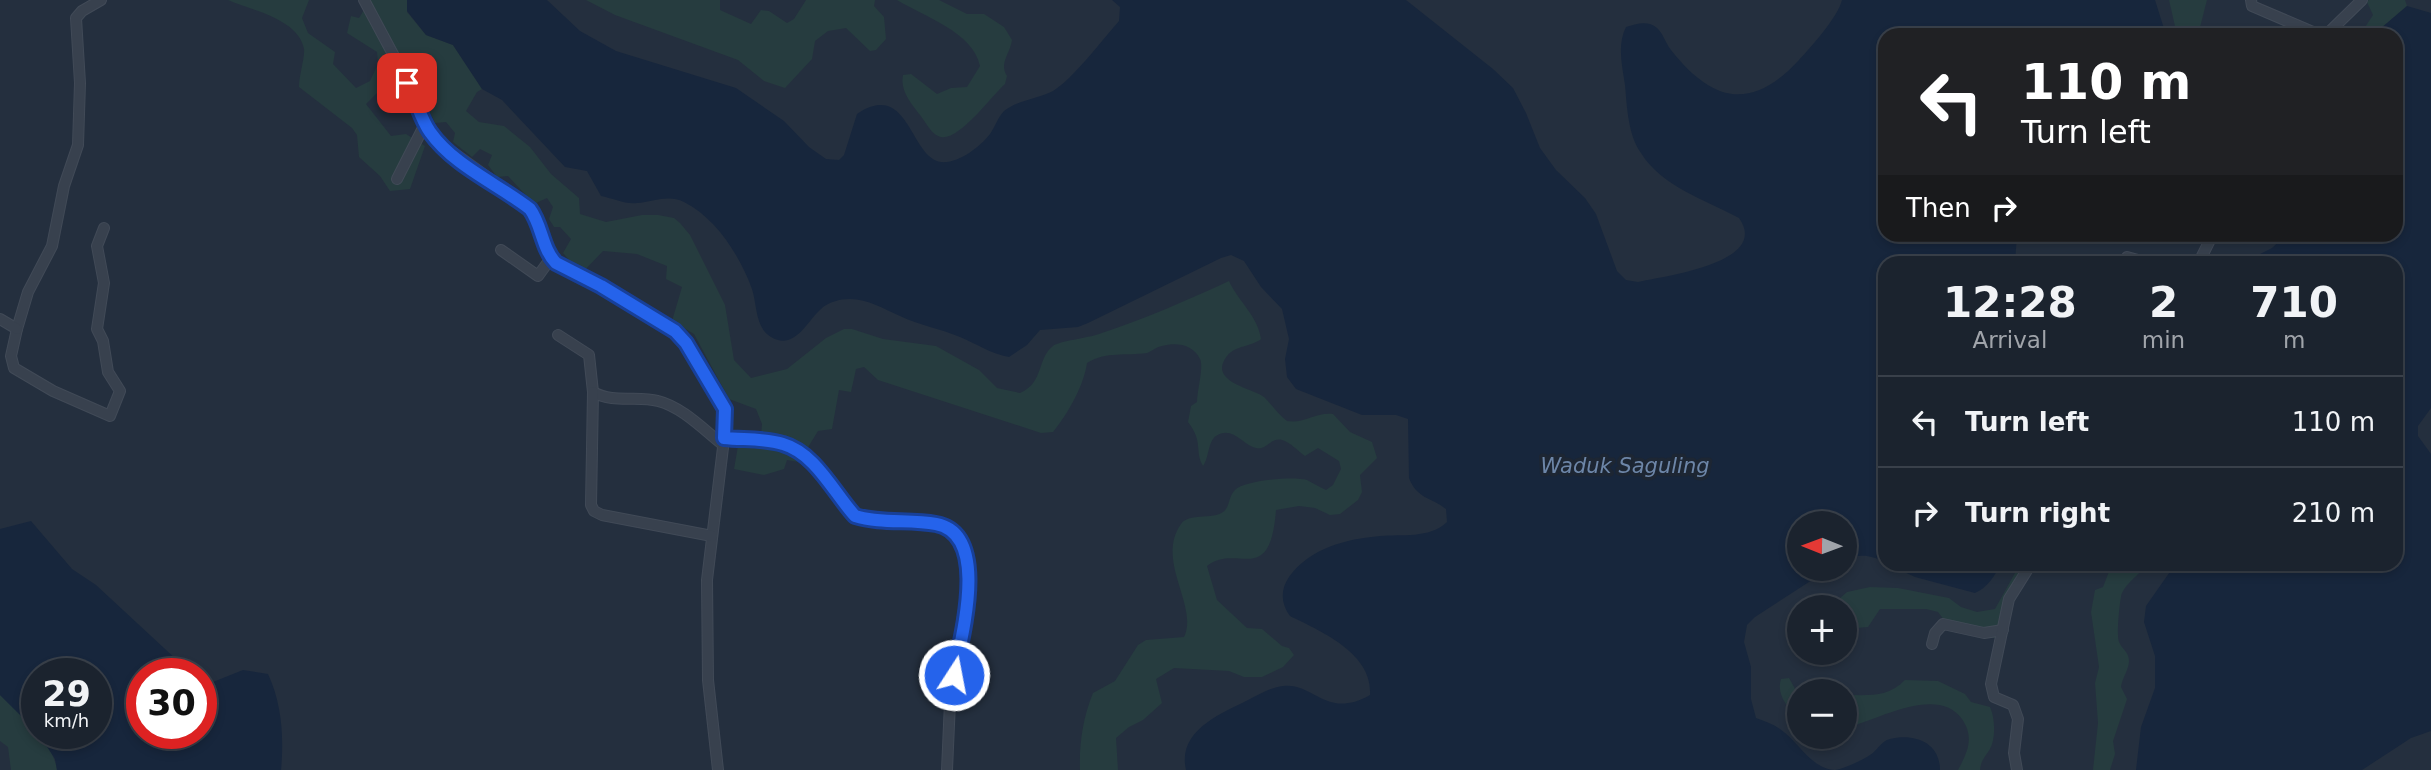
<!DOCTYPE html>
<html lang="en">
<head>
<meta charset="utf-8">
<style>
  body { margin:0; font-family:"DejaVu Sans",sans-serif; background:#242b36; color:#f1f3f6; height:100vh; display:flex; flex-direction:column; font-size:26px; white-space:nowrap }
  * { box-sizing:border-box; margin:0 }
  p { font-size:23px; color:#a0a4aa }
  .icon { flex:none; width:38px; height:38px; fill:none; stroke:currentColor; stroke-width:2; stroke-linecap:round; stroke-linejoin:round }
  .map { position:relative; flex:1; overflow:hidden }
  .side { position:absolute; left:1878px; top:256px; width:525px; height:315px; display:flex; flex-direction:column; background:#1b232e; border-radius:21px; box-shadow:0 4px 10px #0003,0 0 0 2px #39404a }
  .side>* { flex:none }
  .guide { position:absolute; left:1878px; top:28px; width:525px; height:214px; border-radius:21px; box-shadow:0 4px 10px #0003,0 0 0 2px #39404a; background:#202124; color:#fff; overflow:hidden }
  .needle { width:46px; rotate:271deg }
  .fabs { position:absolute; left:1787px; top:511px; display:grid; gap:14px }
  .fabs a { display:grid; place-items:center; width:70px; height:70px; border-radius:50%; background:#1b232e; box-shadow:0 4px 10px #0003,0 0 0 2px #39404a; font-size:35px }
  .speed { position:absolute; left:21px; top:658px; display:flex; gap:14px; font-size:35px; font-weight:700; text-align:center }
  .speed>* { display:grid; place-content:center; width:91px; height:91px; border-radius:50%; background:#1b232e; box-shadow:0 4px 10px #0003,0 0 0 2px #39404a; line-height:1 }
  .speed small { font-size:18px; font-weight:400 }
  .speed .limit { border:10px solid #d22; background:#fff; color:#111 }
  .pin { position:absolute; display:grid; place-items:center; width:60px; height:60px; color:#fff; margin:-30px; border-radius:14px; box-shadow:0 4px 10px #0006 }
  .me { position:absolute; width:77px; margin:-38px; rotate:11deg; stroke-linejoin:round; filter:drop-shadow(0 0 5px #0008) }
  .turn { display:flex; align-items:center; gap:24px; height:147px; padding:0 28px; font-size:32px }
  .turn .icon { width:91px; height:91px; stroke-width:2.5 }
  .turn b { display:block; font-size:49px; line-height:60px }
  .then { display:flex; align-items:center; height:66px; padding:0 28px; background:#0003; gap:14px; font-size:26px }
  .eta { display:flex; justify-content:space-evenly; align-items:center; height:119px; text-align:center }
  .eta b { font-size:42px; font-weight:600; line-height:49px }
  ul { padding:0; list-style:none }
  li { display:flex; align-items:center; gap:21px; height:91px; padding:0 28px; border-top:2px solid #39404a }
  li div { flex:1 }
  li b { display:block; font-size:26px }
  li em { font-style:normal }
  .map>svg:first-child { display:block }
</style>
</head>
<body>
<div class="map">
<svg width="2431" height="770" viewBox="0 0 2431 770">
  <rect width="100%" height="100%" fill="#242f3e"/>
  <!-- green -->
  <g fill="#263c3f">
    <path d="M228 0H309L302 18 308 33 335 52 333 64 356 88 370 81 378 64 377 52 347 33 351 16 359 18 370 0H407V12L426 35 453 45 482 89 477 92 466 111 479 122 504 126 530 147 551 174 579 198 580 214 606 222 642 215H658L674 218 680 223 690 235 725 305 734 360 751 378 787 369 826 338 844 329H852L883 339 936 346 979 370 997 388 1020 393C1044 383 1037 358 1053 346 1059 341 1088 338 1099 334 1144 319 1186 301 1229 281 1238 301 1258 316 1261 339 1251 347 1236 345 1227 356 1207 382 1253 388 1264 397 1272 405 1278 414 1287 421 1305 424 1315 412 1333 414L1350 432 1372 442 1377 458 1360 475 1362 492 1358 500 1340 514 1330 515 1315 508 1299 506 1276 510C1270 589 1237 542 1207 566L1217 600 1247 628 1262 629 1282 646 1289 648 1294 655 1283 667 1262 677H1244L1229 671 1174 668 1156 679 1162 703 1143 720 1129 727 1116 738 1118 770H1080C1079 744 1083 717 1093 693L1115 681 1138 645 1146 640 1184 637C1199 606 1155 561 1181 524 1190 511 1217 522 1226 509 1230 503 1229 496 1235 490 1245 480 1294 476 1307 480 1313 483 1319 487 1326 490L1333 485 1341 469 1339 461 1318 448 1305 456C1298 451 1290 442 1282 440 1271 437 1267 450 1256 448 1243 445 1232 425 1216 436 1208 441 1209 458 1203 466 1194 450 1204 443 1188 422L1191 406 1197 402C1197 391 1204 366 1200 359 1193 344 1176 342 1162 346 1156 347 1152 351 1147 353 1126 356 1106 351 1087 363 1084 385 1068 414 1053 432L1041 433 878 380 864 367 856 369 851 392 839 390 832 429 818 431 799 462 787 460 784 469 764 475 734 469 738 446 760 447 762 424 756 409 729 399 694 334 672 321 682 287 666 279 667 266 637 254 603 251 581 274 563 253 571 239 560 227H554L549 219 553 207 547 198 534 204 508 176 497 177 488 165 492 155 480 149 472 157 453 142 455 133 446 122 435 123 427 106 407 99 399 110 377 93 366 104 391 136 406 134 425 146 410 189 390 191 380 176 359 157 357 135 352 128 299 87C299 76 305 57 304 49 299 19 251 10 228 0Z"/>
    <polygon points="586,0 720,0 720,10 751,24 761,10 769,11 787,23 794,19 806,0 875,0 874,6 884,17 886,39 876,50 870,51 846,28 828,31 815,41 812,59 785,88 764,81 738,60 615,15"/>
    <path d="M897 0H939L967 14H984L1004 27 1012 40C1010 54 999 63 1007 76L1005 84C992 95 956 146 938 136 930 132 925 121 920 115 911 103 900 91 903 75L911 74 937 94 951 88 967 87 980 66C973 32 925 17 897 0Z"/>
    <polygon points="2169,0 2207,0 2198,35 2177,35"/>
    <polygon points="2369,0 2405,0 2407,6 2373,35 2360,35 2373,15 2367,2"/>
    <path d="M2020 564H2038L2020 584 2002 638C1985 639 1970 633 1953 632L1938 612 1926 609H1880L1868 627 1845 629 1844 607H1830L1847 592 1870 587 1898 588 1949 598 1961 607 1977 612 1995 609Z"/>
    <path d="M2112 564H2147C2140 574 2127 582 2122 593 2120 597 2116 636 2119 642 2122 649 2129 652 2129 661 2129 670 2122 678 2121 687L2127 699 2113 741 2115 754 2110 770H2093L2098 723 2095 683 2099 667 2091 612 2095 590 2103 587Z"/>
    <path d="M1789 678 1799 696V717C1787 708 1776 694 1781 679Z"/>
    <path d="M1905 680 1938 681 1965 694 1971 702 1990 707C1995 718 1996 738 1990 749 1985 757 1981 760 1980 770H1958C1967 753 1975 738 1962 719 1937 684 1876 721 1845 728V695C1867 695 1888 698 1905 680Z"/>
    <path d="M0 695C22 717 52 738 57 770H11L8 747 0 741Z"/>
  </g>
  <!-- water -->
  <g fill="#17263c">
    <path d="M407 0H547L580 31 616 51 736 88 784 121 809 147 826 159 839 160 844 155 857 114C909 79 910 158 941 162 958 164 980 147 990 134 995 127 998 117 1004 111 1017 100 1038 99 1053 91 1072 80 1103 39 1119 21L1120 7 1112 0H1406L1493 69 1513 88 1526 113 1540 148 1556 170 1585 198 1596 214 1617 271 1626 280 1638 282C1664 276 1771 263 1739 218 1706 200 1662 187 1641 153 1628 135 1627 107 1625 85 1622 65 1617 45 1626 27 1636 24 1648 20 1657 28 1663 33 1666 44 1671 50 1712 102 1751 112 1799 60 1811 47 1838 17 1842 0H2155L2166 35H1885V234L2017 235 2015 262H1885V562C1870 555 1860 553 1845 560L1844 523H1799V569H1829L1755 617 1747 625 1744 642 1751 667V699L1756 718C1764 721 1773 724 1780 729 1798 741 1811 769 1835 770 1841 770 1865 759 1870 755 1877 751 1881 741 1890 739 1915 733 1940 743 1940 770H1186C1177 731 1220 714 1248 700 1259 695 1271 687 1283 686 1314 682 1326 720 1370 695 1373 653 1320 631 1290 616 1281 604 1280 590 1289 577 1310 548 1346 539 1380 536 1402 534 1429 539 1447 522L1446 509C1431 497 1417 499 1409 478L1408 419 1396 415H1362L1296 389 1287 377 1285 359 1289 339 1282 309 1261 287 1244 261 1231 255 1221 258 1088 323 1078 327 1040 330 1027 345 1009 357C991 354 977 344 960 337 941 329 919 325 900 316 884 309 868 299 850 299 840 299 828 302 821 309 807 321 795 351 771 337 755 328 757 304 752 289 740 256 716 218 684 202 668 194 653 202 637 203 627 205 612 198 601 196L587 171 565 167 502 100 482 89 453 45 426 35 407 11Z"/>
    <polygon points="2407,6 2431,13 2431,408 2418,426 2418,436 2431,454 2431,731 2411,738 2362,770 2136,770 2141,727 2155,688 2155,656 2144,622 2146,606 2174,566 2206,564 2218,566 2226,564 2396,564 2396,262 2256,262 2258,255 2272,248 2286,235 2396,234 2396,35 2373,35"/>
    <path d="M31 521 72 569 96 585 192 674H142V733H201V678L213 682 243 670 268 674C282 704 284 737 281 770H57L55 759 38 733H96V674H37V732L0 695V529Z"/>
    <path d="M1887 564H2000C1996 575 1987 588 1975 593L1915 577Z"/>
  </g>
  <g fill="none" stroke-linecap="round" stroke-linejoin="round">
    <!-- street casing -->
    <g stroke="#414a57" stroke-width="12">
      <g id="street">
        <polyline points="101,0 82,11 76,18 80,83 78,145 64,186 52,246 28,292 17,329 11,356 14,368 53,391 110,416 120,391 108,372 103,341 97,329 104,283 97,246 104,228"/>
        <path d="M364 0 418 101 425 124 437 141 529 207C542 223 542 248 556 263L601 286 675 331 686 343 725 409V431L707 580 708 680 718 770"/>
        <polyline points="2251,0 2252,6 2320,35"/>
        <polyline points="2326,35 2362,0"/>
        <polyline points="397,179 425,124"/>
        <polyline points="501,250 538,276 551,258"/>
        <polyline points="2127,257 2145,262"/>
        <polyline points="2199,262 2213,234"/>
        <polyline points="0,319 17,329"/>
        <path d="M558 335 589 355 593 392C614 404 637 395 658 401 682 407 703 429 722 444"/>
        <polyline points="593,392 591,505 594,511 602,515 712,536"/>
        <path d="M724 438C742 440 765 439 783 444 815 453 835 493 855 516 906 532 965 496 969 576L950 702 947 770"/>
        <polyline points="1932,644 1935,633 1943,624 1984,633 2003,630"/>
        <polyline points="2017,770 2014,753 2018,719 2013,705 1994,697 1991,684 2009,599 2031,564"/>
      </g>
    </g>
    <!-- street -->
    <use href="#street" stroke="#38414e" stroke-width="10"/>
  </g>
  <g fill="none" stroke-linecap="round" stroke-linejoin="round">
    <!-- route casing -->
    <g stroke="#184099" stroke-width="18">
      <path id="route" d="M407 83C416 98 420 118 430 132 454 166 498 184 530 209 542 225 542 249 556 263L601 286 675 331 686 343 725 409 724 438C743 440 765 438 783 444 815 453 834 493 855 516 881 524 910 519 936 524 991 534 961 638 954 675"/>
    </g>
    <!-- route -->
    <use href="#route" stroke="#2563eb" stroke-width="12"/>
  </g>
  <g text-anchor="middle" dominant-baseline="central" stroke-width="7" stroke-linejoin="round" paint-order="stroke">
    <!-- water labels -->
    <g font-size="21" font-style="italic" fill="#6d86a8" stroke="#1d2633">
      <text x="1625" y="466">Waduk Saguling</text>
    </g>
  </g>
</svg>
<div class="fabs">
<a><svg class="needle" viewBox="-14 -14 28 28"><path d="M0-13l5 13h-10z" fill="#e53935"/><path d="M0 13l5-13h-10z" fill="#a0a4aa"/></svg></a>
<a>+</a>
<a>−</a>
</div>
<div class="speed"><div>29<small>km/h</small></div><div class="limit">30</div></div>
<div class="pin" style="left:407px;top:83px;background:#d93025"><svg class="icon" aria-label="arrive" viewBox="0 0 24 24"><path d="M6 21V4h12l-3 4 3 4H6"/></svg></div>
<svg class="me" style="left:954px;top:675px" viewBox="-20 -20 40 40"><circle r="17" fill="#2563eb" stroke="#fff" stroke-width="3"/><path d="M0-11L8 9 0 5-8 9z" fill="#fff"/></svg>
<div class="guide">
<div class="turn"><svg class="icon" aria-label="left" viewBox="0 0 24 24"><path d="M17 20v-9H6M10 6l-5 5 5 5"/></svg><div><b>110 m</b>Turn left</div></div>
<div class="then">Then<svg class="icon" aria-label="right" viewBox="0 0 24 24"><path d="M7 20v-9h11M14 6l5 5-5 5"/></svg></div>
</div>
<section class="side">
<div class="eta">
<div><b>12:28</b><p>Arrival</p></div>
<div><b>2</b><p>min</p></div>
<div><b>710</b><p>m</p></div>
</div>
<ul>
<li><svg class="icon" aria-label="left" viewBox="0 0 24 24"><path d="M17 20v-9H6M10 6l-5 5 5 5"/></svg><div><b>Turn left</b></div><em>110 m</em></li>
<li><svg class="icon" aria-label="right" viewBox="0 0 24 24"><path d="M7 20v-9h11M14 6l5 5-5 5"/></svg><div><b>Turn right</b></div><em>210 m</em></li>
</ul>
</section>
</div>
</body>
</html>
